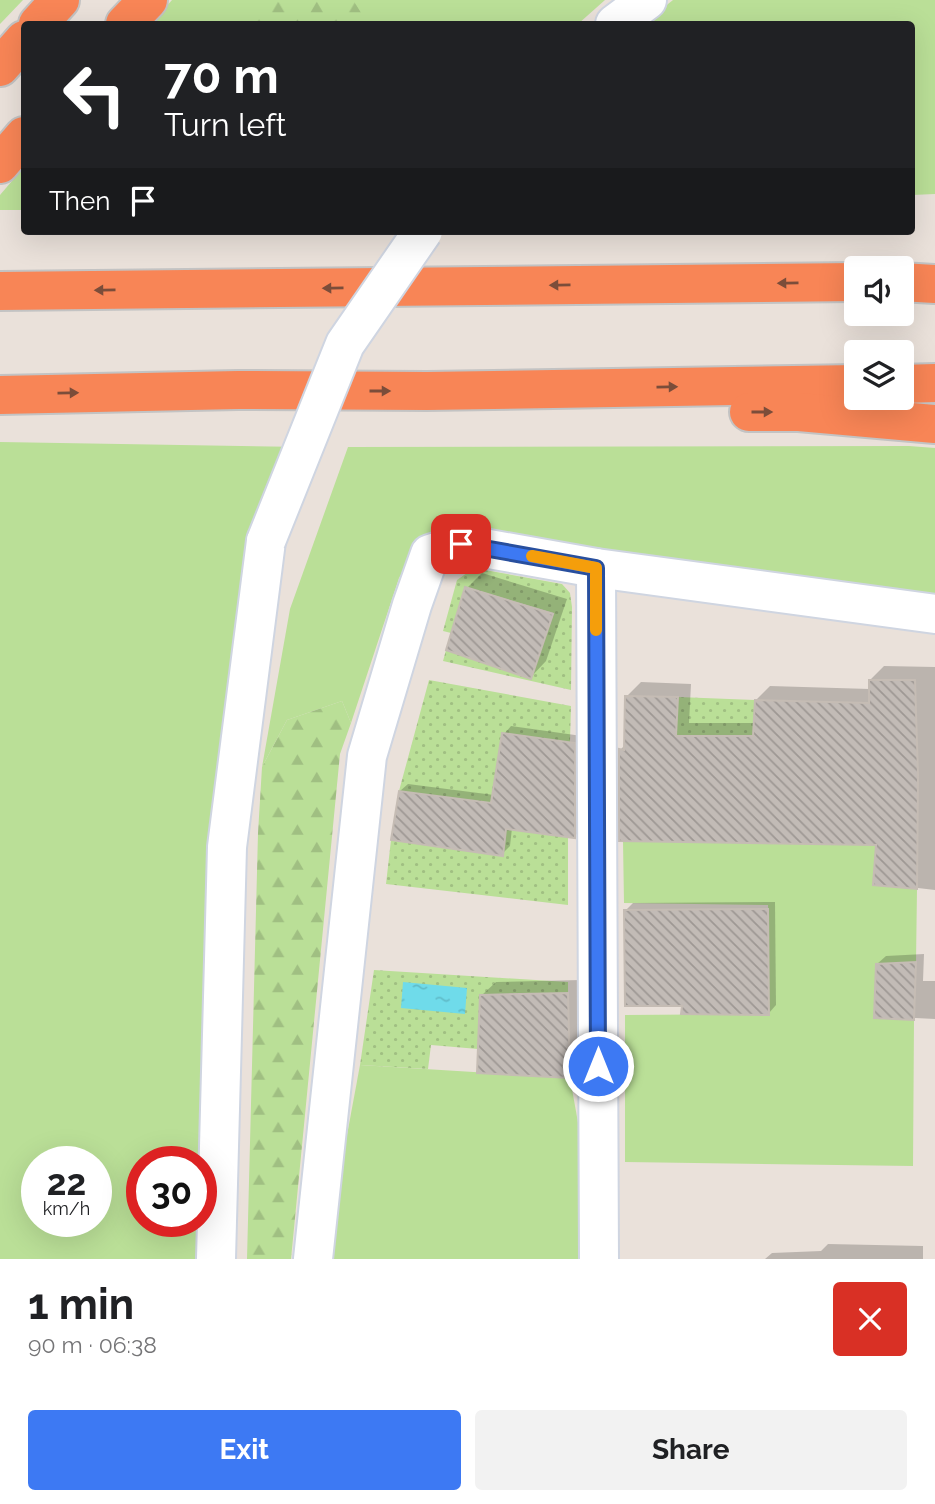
<!DOCTYPE html>
<html lang="en">
<head>
<meta charset="utf-8">
<style>
  body { margin:0; font-family:Raleway,sans-serif; background:#f2f2f2; color:#202124; height:100vh; display:flex; flex-direction:column; font-size:26px; white-space:nowrap }
  * { box-sizing:border-box; margin:0 }
  p { font-size:23px; color:#757577 }
  .icon { flex:none; width:38px; height:38px; fill:none; stroke:currentColor; stroke-width:2; stroke-linecap:round; stroke-linejoin:round }
  .map { position:relative; height:1259px; overflow:hidden }
  .side { display:flex; flex-direction:column; background:#fff; flex:1 }
  .side>* { flex:none }
  .guide { position:absolute; left:21px; top:21px; width:894px; height:214px; border-radius:7px; box-shadow:0 7px 28px #0002; background:#202124; color:#fff; overflow:hidden }
  .fabs { position:absolute; left:844px; top:256px; display:grid; gap:14px }
  .fabs a { display:grid; place-items:center; width:70px; height:70px; border-radius:7px; background:#fff; box-shadow:0 7px 28px #0002; font-size:35px }
  .speed { position:absolute; left:21px; top:1146px; display:flex; gap:14px; font-size:35px; font-weight:700; text-align:center }
  .speed>* { display:grid; place-content:center; width:91px; height:91px; border-radius:50%; background:#fff; box-shadow:0 7px 28px #0002; line-height:1 }
  .speed small { font-size:18px; font-weight:400 }
  .speed .limit { border:10px solid #d22; background:#fff; color:#111 }
  .pin { position:absolute; display:grid; place-items:center; width:60px; height:60px; color:#fff; margin:-30px; border-radius:14px; box-shadow:0 4px 10px #0006 }
  .me { position:absolute; width:77px; margin:-38px; rotate:0deg; stroke-linejoin:round; filter:drop-shadow(0 0 5px #0008) }
  .turn { display:flex; align-items:center; gap:24px; height:147px; padding:0 28px; font-size:32px }
  .turn .icon { width:91px; height:91px; stroke-width:2.5 }
  .turn b { display:block; font-size:49px; line-height:60px }
  .then { display:flex; align-items:center; height:66px; padding:0 28px; background:#0003; gap:14px; font-size:26px }
  .round { display:grid; place-items:center; flex:none; width:74px; height:74px; border-radius:7px; background:#f2f2f2 }
  .overview { display:flex; align-items:center; justify-content:space-between; height:119px; padding:0 28px }
  h1 { font-size:42px; font-weight:700; line-height:52px }
  .action { display:flex; gap:14px; margin-top:auto; padding:14px 28px }
  .action a { flex:1; height:80px; border-radius:7px; background:#3d79f3; color:#fff; font-size:28px; font-weight:700; line-height:80px; text-align:center }
  .action a+a { background:#f2f2f2; color:#202124 }
  .map>svg:first-child { display:block }
</style>
</head>
<body>
<div class="map">
<svg width="935" height="1259" viewBox="0 0 935 1259">
  <defs>
    <pattern id="forest-firs" width="22" height="20" patternUnits="userSpaceOnUse" patternTransform="scale(1.75)"><rect width="22" height="20" fill="#badf97"/><path d="M5 1l3.5 6h-7zM16 11l3.5 6h-7z" fill="#a0bf82"/></pattern>
    <pattern id="garden-dots" width="8" height="8" patternUnits="userSpaceOnUse" patternTransform="scale(1.75)"><rect width="8" height="8" fill="#badf97"/><path d="M2 2h.1M6 6h.1" fill="none" stroke="#a0bf82" stroke-width="1.8" stroke-linecap="round"/></pattern>
    <pattern id="water-ripples" width="26" height="14" patternUnits="userSpaceOnUse" patternTransform="scale(1.75)"><rect width="26" height="14" fill="#6fdbea"/><path d="M2 4q2-2 4 0t4 0M15 11q2-2 4 0t4 0" fill="none" stroke="#60bcc9"/></pattern>
    <pattern id="building-back-hatch" width="6" height="6" patternUnits="userSpaceOnUse" patternTransform="scale(1.75)"><rect width="6" height="6" fill="#c2bbb6"/><path d="M-1 5l2 2M0 0l6 6M5-1l2 2" fill="none" stroke="#9e9894"/></pattern>
  </defs>
  <rect width="100%" height="100%" fill="#eae1da"/>
  <!-- grass -->
  <g fill="#badf97" fill-rule="evenodd">
    <polygon points="0,0 23,0 0,24"/>
    <polygon points="172,0 605,0 578,24 151,24"/>
    <polygon points="673,0 935,0 935,194 912,195 912,24 643,24"/>
    <polygon points="24,167 24,210 0,210 0,195"/>
    <path d="M0 442 304 447 266 541 216 1259H0ZM37 1162H96V1222H37ZM142 1162H201V1222H142Z"/>
    <polygon points="909,446 935,448 935,598 425,536 399,578 351,723 342,701 287,720 262,767 290,609 348,447"/>
    <polygon points="623,841 876,845 874,885 917,889 916,962 876,964 874,1017 914,1020 913,1166 625,1162 625,1015 769,1014 768,905 624,903"/>
    <polygon points="360,1065 570,1078 584,1156 586,1259 324,1259"/>
  </g>
  <!-- forest -->
  <g fill="url(#forest-firs)">
    <polygon points="263,0 353,0 365,19 363,24 246,24"/>
    <polygon points="342,701 351,723 340,754 291,1259 247,1259 258,833 262,767 287,720"/>
  </g>
  <!-- garden -->
  <g fill="url(#garden-dots)">
    <polygon points="474,568 562,584 570,593 572,607 571,690 443,661 446,650 531,678 554,613 466,587 451,633 443,631 457,580"/>
    <polygon points="429,680 571,706 568,813 562,741 503,733 491,803 399,791"/>
    <polygon points="678,697 755,700 753,736 625,771"/>
    <polygon points="509,805 532,808 531,832 568,837 568,905 386,884 391,840"/>
    <polygon points="374,970 568,982 568,993 488,994 480,997 478,1049 431,1045 428,1069 360,1065"/>
  </g>
  <!-- water -->
  <polygon fill="url(#water-ripples)" points="403,982 467,988 465,1014 401,1008"/>
  <!-- shadow -->
  <g fill="#0003">
    <polygon points="482,573 567,599 546,661 531,677 467,588"/>
    <polygon points="884,666 935,667 935,890 875,883 878,843 620,750 626,744 627,696 641,682 691,684 689,723 755,723 756,700 770,686 870,689 870,680"/>
    <polygon points="511,726 582,736 582,828 575,836 512,828 510,846 502,854 400,791 408,784 494,795 504,734"/>
    <polygon points="775,902 776,1005 769,1013 684,1004 626,910 633,903"/>
    <polygon points="924,954 923,981 935,981 935,1019 876,1016 877,964 886,956"/>
    <polygon points="581,980 583,1063 569,1077 482,995 496,982"/>
    <polygon points="828,1244 923,1246 923,1259 765,1259 772,1253 821,1251"/>
  </g>
  <!-- building -->
  <g fill="url(#building-back-hatch)" stroke="#c5bcb4" stroke-width="2">
    <polygon points="465,587 553,614 531,679 446,650"/>
    <polygon points="869,680 915,680 918,775 917,889 873,885 876,845 619,841 619,749 624,750 625,696 678,697 676,736 753,736 755,700 869,703"/>
    <polygon points="502,733 575,743 575,838 506,829 503,856 391,840 399,791 491,803"/>
    <polygon points="768,909 769,1015 681,1014 682,1006 625,1006 624,910"/>
    <polygon points="916,962 914,1020 874,1018 876,964"/>
    <polygon points="568,993 570,1078 477,1073 480,995"/>
  </g>
  <g fill="none" stroke-linecap="round" stroke-linejoin="round">
    <!-- minor casing -->
    <g stroke="#cfd5e1" stroke-width="42">
      <g id="minor">
        <polyline points="615,24 647,0"/>
        <polyline points="596,568 599,1259"/>
        <polyline points="216,1259 227,847 266,541"/>
        <polyline points="313,1259 367,756 412,605 430,554 461,544 596,568 935,614"/>
      </g>
    </g>
    <!-- motorway casing -->
    <g stroke="#c3c3c3" stroke-width="42">
      <g id="motorway">
        <polyline points="38,24 60,0"/>
        <polyline points="125,24 148,0"/>
        <polyline points="0,67 24,40"/>
        <polyline points="0,164 24,136"/>
        <polyline points="901,282 935,284"/>
        <polyline points="0,291 856,282"/>
        <polyline points="901,384 935,383"/>
        <polyline points="0,395 238,390 427,391 856,384"/>
        <polyline points="749,412 799,412 935,424"/>
      </g>
    </g>
    <!-- minor -->
    <use href="#minor" stroke="#fff" stroke-width="38"/>
    <!-- motorway -->
    <use href="#motorway" stroke="#f88556" stroke-width="38"/>
    <!-- minor-bridge casing -->
    <g stroke="#cfd5e1" stroke-width="42" stroke-linecap="butt">
      <polyline id="minor-bridge" points="266,541 345,344 423,231"/>
    </g>
    <!-- minor-bridge -->
    <use href="#minor-bridge" stroke="#fff" stroke-width="38"/>
  </g>
  <!-- one-way arrows -->
  <defs><path id="oneway-solid" d="M-6-.8H1V-3.2L6.5 0L1 3.2V.8H-6Z" transform="scale(1.75)"/></defs>
  <g fill="#7b4d3a">
    <use href="#oneway-solid" transform="translate(788 283) rotate(179)"/>
    <use href="#oneway-solid" transform="translate(560 285) rotate(179)"/>
    <use href="#oneway-solid" transform="translate(333 288) rotate(179)"/>
    <use href="#oneway-solid" transform="translate(105 290) rotate(179)"/>
    <use href="#oneway-solid" transform="translate(667 387) rotate(-1)"/>
    <use href="#oneway-solid" transform="translate(380 391)"/>
    <use href="#oneway-solid" transform="translate(68 393) rotate(-1)"/>
    <use href="#oneway-solid" transform="translate(762 412)"/>
  </g>
  <g fill="none" stroke-linecap="round" stroke-linejoin="round">
    <!-- route casing -->
    <g stroke="#284f9e" stroke-width="18">
      <polyline id="route" points="461,544 596,568 598,1066"/>
    </g>
    <!-- route -->
    <use href="#route" stroke="#3d79f3" stroke-width="12"/>
    <!-- slow -->
    <polyline stroke="#f59e0b" stroke-width="12" points="532,556 596,568 596,630"/>
  </g>
</svg>
<div class="fabs">
<a><svg class="icon" aria-label="sound" viewBox="0 0 24 24"><path d="M4 9h4l5-4v14l-5-4H4zM17 9q2 3 0 6"/></svg></a>
<a><svg class="icon" aria-label="layers" viewBox="0 0 24 24"><path d="M12 4l9 5-9 5-9-5zM3 14l9 5 9-5"/></svg></a>
</div>
<div class="speed"><div>22<small>km/h</small></div><div class="limit">30</div></div>
<div class="pin" style="left:461px;top:544px;background:#d93025"><svg class="icon" aria-label="arrive" viewBox="0 0 24 24"><path d="M6 21V4h12l-3 4 3 4H6"/></svg></div>
<svg class="me" style="left:598px;top:1066px" viewBox="-20 -20 40 40"><circle r="17" fill="#3d79f3" stroke="#fff" stroke-width="3"/><path d="M0-11L8 9 0 5-8 9z" fill="#fff"/></svg>
<div class="guide">
<div class="turn"><svg class="icon" aria-label="left" viewBox="0 0 24 24"><path d="M17 20v-9H6M10 6l-5 5 5 5"/></svg><div><b>70 m</b>Turn left</div></div>
<div class="then">Then<svg class="icon" aria-label="arrive" viewBox="0 0 24 24"><path d="M6 21V4h12l-3 4 3 4H6"/></svg></div>
</div>
</div>
<section class="side">
<div class="overview"><div><h1>1 min</h1><p>90 m · 06:38</p></div><a class="round" style="background:#d93025;color:#fff"><svg class="icon" aria-label="close" viewBox="0 0 24 24"><path d="M6 6l12 12M18 6L6 18"/></svg></a></div>
<div class="action"><a>Exit</a><a>Share</a></div>
</section>
</body>
</html>
